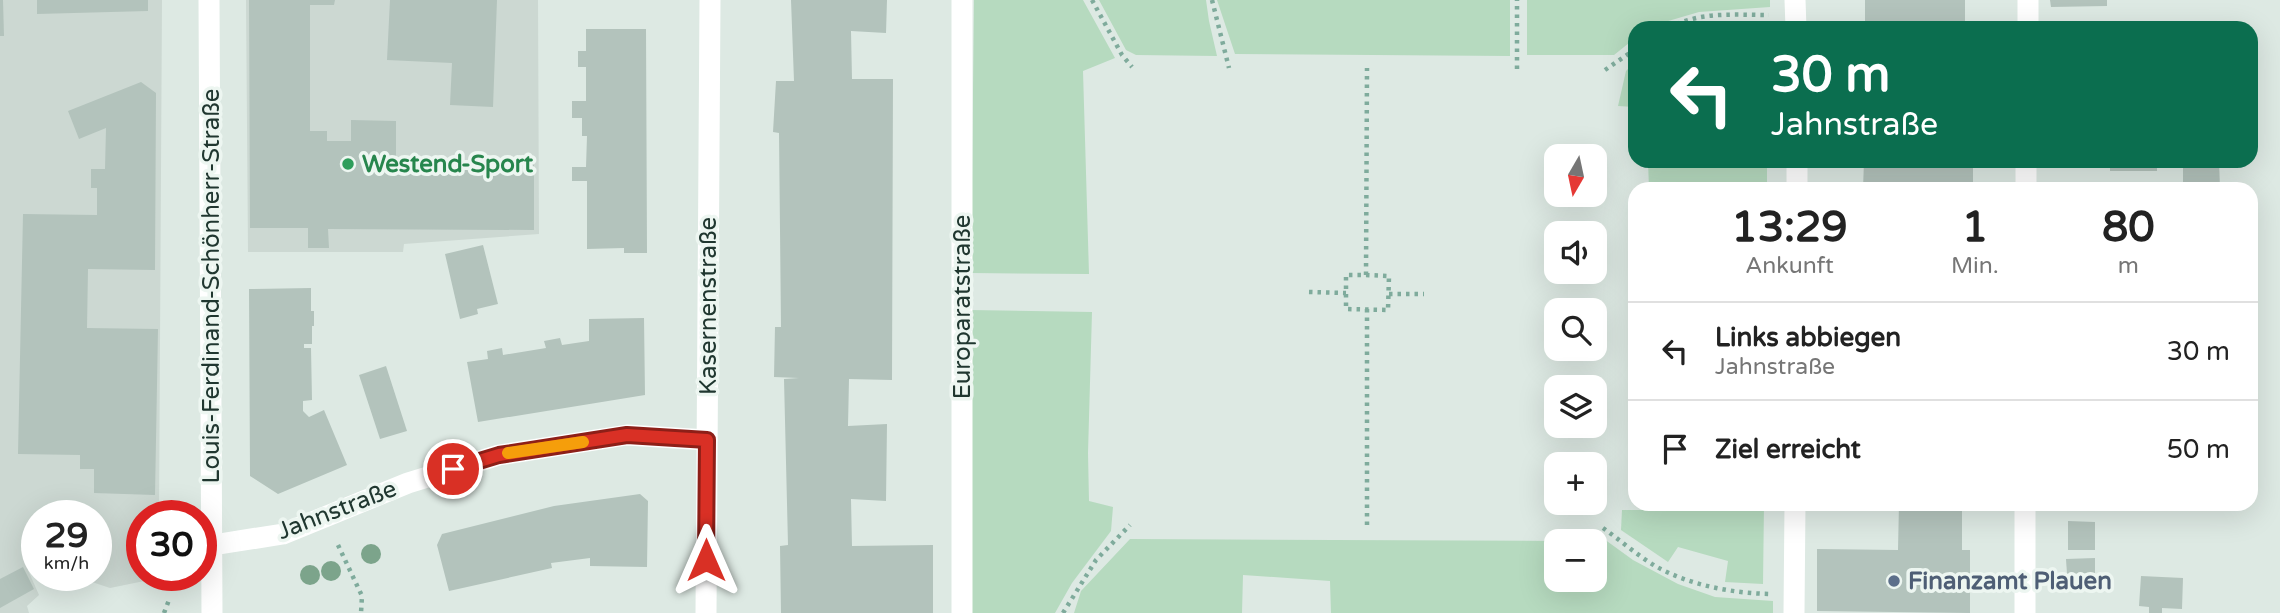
<!DOCTYPE html>
<html lang="de">
<head>
<meta charset="utf-8">
<style>
  body { margin:0; font-family:"Varela Round",sans-serif; background:#f6f6f6; color:#222; height:100vh; display:flex; flex-direction:column; font-size:26px; white-space:nowrap }
  * { box-sizing:border-box; margin:0 }
  p { font-size:23px; color:#767676 }
  .icon { flex:none; width:38px; height:38px; fill:none; stroke:currentColor; stroke-width:2; stroke-linecap:round; stroke-linejoin:round }
  .map { position:relative; flex:1; overflow:hidden }
  .drawer { position:absolute; left:1628px; top:182px; width:630px; height:329px; display:flex; flex-direction:column; background:#fff; border-radius:21px; box-shadow:0 7px 28px #0002 }
  .drawer>* { flex:none }
  .banner { position:absolute; left:1628px; top:21px; width:630px; height:147px; border-radius:21px; box-shadow:0 7px 28px #0002; background:#0b6e4f; color:#fff; overflow:hidden }
  .needle { width:46px; rotate:189deg }
  .fabs { position:absolute; left:1544px; top:144px; display:grid; gap:14px }
  .fabs a { display:grid; place-items:center; width:63px; height:63px; border-radius:14px; background:#fff; box-shadow:0 7px 28px #0002; font-size:35px }
  .speed { position:absolute; left:21px; top:500px; display:flex; gap:14px; font-size:35px; font-weight:700; text-align:center }
  .speed>* { display:grid; place-content:center; width:91px; height:91px; border-radius:50%; background:#fff; box-shadow:0 7px 28px #0002; line-height:1 }
  .speed small { font-size:18px; font-weight:400 }
  .speed .limit { border:10px solid #d22; background:#fff; color:#111 }
  .pin { position:absolute; display:grid; place-items:center; width:60px; height:60px; color:#fff; margin:-30px; border:4px solid #fff; border-radius:50%; box-shadow:0 2px 7px #0007 }
  .me { position:absolute; width:77px; margin:-38px; rotate:0deg; stroke-linejoin:round; filter:drop-shadow(0 0 5px #0008) }
  .turn { display:flex; align-items:center; gap:24px; height:147px; padding:0 28px; font-size:32px }
  .turn .icon { width:91px; height:91px; stroke-width:2.5 }
  .turn b { display:block; font-size:49px; line-height:60px }
  .eta { display:flex; justify-content:space-evenly; align-items:center; height:119px; text-align:center }
  .eta b { font-size:42px; font-weight:700; line-height:49px }
  ul { padding:0; list-style:none }
  li { display:flex; align-items:center; gap:21px; height:98px; padding:0 28px; border-top:2px solid #e0e0e0 }
  li div { flex:1 }
  li b { display:block; font-size:26px }
  li em { font-style:normal }
  .map>svg:first-child { display:block }
</style>
</head>
<body>
<div class="map">
<svg width="2280" height="613" viewBox="0 0 2280 613">
  <rect width="100%" height="100%" fill="#dde9e3"/>
  <!-- built -->
  <g fill="#ccd8d2">
    <polygon points="0,0 162,0 159,516 142,516 142,576 159,576 159,578 110,588 89,581 80,576 96,576 96,516 37,516 37,566 28,570 39,595 27,606 29,613 0,613"/>
    <polygon points="246,0 538,0 539,234 404,244 403,252 248,252"/>
  </g>
  <!-- green -->
  <g fill="#b6dabf">
    <polygon points="974,0 1083,0 1115,58 1083,71 1089,274 971,273"/>
    <polygon points="1099,0 1206,0 1209,21 1217,56 1136,55 1126,50"/>
    <polygon points="1217,0 1510,0 1510,56 1235,54"/>
    <polygon points="1527,0 1770,0 1770,7 1699,12 1658,24 1652,28 1634,28 1634,39 1614,55 1527,55"/>
    <polygon points="1634,63 1634,107 1618,106 1626,71"/>
    <polygon points="1648,161 1767,161 1767,189 1649,189"/>
    <polygon points="969,310 1092,312 1088,453 1089,501 1113,507 1111,531 1072,583 1055,613 968,613"/>
    <polygon points="1648,504 1764,504 1763,584 1725,582 1728,561 1678,547 1668,562 1621,530 1622,510 1647,510"/>
    <polygon points="1130,539 1556,541 1556,579 1594,579 1594,541 1568,541 1604,539 1633,560 1678,584 1715,597 1773,601 1773,613 1331,613 1330,581 1243,575 1242,613 1074,613 1081,591"/>
  </g>
  <!-- building -->
  <g fill="#b3c3bc">
    <polygon points="0,0 3,0 4,36 0,36"/>
    <polygon points="37,0 148,0 148,11 37,14"/>
    <polygon points="249,0 335,0 334,5 310,5 310,131 327,131 327,141 351,141 351,120 396,121 396,163 534,163 534,230 328,229 329,248 308,248 308,228 250,228"/>
    <polygon points="390,0 497,0 493,107 450,105 452,63 387,60"/>
    <polygon points="791,0 887,0 886,33 851,31 852,79 893,79 892,380 849,379 848,426 887,424 886,501 851,499 852,546 933,545 933,613 781,613 780,546 788,545 784,379 799,378 774,377 775,327 781,327 779,133 773,132 776,81 794,81"/>
    <rect x="1865" y="0" width="100" height="28"/>
    <polygon points="2050,0 2107,0 2107,6 2051,7"/>
    <polygon points="586,29 646,29 647,253 624,253 624,248 587,249 587,181 572,181 572,167 586,167 587,136 582,136 582,118 572,118 572,101 586,101 586,67 578,67 578,51 586,51"/>
    <polygon points="141,82 156,93 155,270 88,269 87,328 158,329 155,495 94,493 94,469 80,469 80,455 18,454 23,214 97,215 97,188 91,188 91,169 105,169 106,128 79,139 68,111"/>
    <polygon points="1864,161 1973,161 1973,189 1863,189"/>
    <polygon points="2095,161 2157,161 2157,171 2110,171 2110,165 2095,166"/>
    <polygon points="2183,161 2219,161 2220,188 2183,188"/>
    <polygon points="483,245 498,304 477,309 478,314 460,319 445,254"/>
    <polygon points="311,288 311,311 314,311 314,326 312,326 312,344 304,344 304,348 311,348 312,400 303,401 303,411 309,417 324,410 347,465 278,494 250,476 249,289"/>
    <polygon points="644,318 645,395 478,422 467,362 488,359 487,351 502,348 503,355 546,348 544,341 560,338 562,345 589,341 589,319"/>
    <polygon points="386,366 407,431 380,439 359,375"/>
    <polygon points="640,494 648,501 647,567 590,566 590,558 551,563 552,568 449,591 437,545 442,534 554,506"/>
    <polygon points="1899,504 1962,504 1962,550 1970,550 1970,613 1817,611 1817,549 1898,550"/>
    <polygon points="2068,521 2095,522 2095,550 2068,550"/>
    <polygon points="2095,558 2095,573 2067,574 2066,559"/>
    <polygon points="23,567 34,589 0,608 0,579"/>
    <polygon points="2141,576 2183,578 2182,609 2162,608 2162,613 2149,613 2149,607 2139,606"/>
  </g>
  <g fill="none" stroke-linecap="round" stroke-linejoin="round">
    <!-- path -->
    <g stroke="#7fab9c" stroke-width="4.5" stroke-dasharray="3.5 5" stroke-linecap="butt">
      <polyline points="1092,0 1122,55 1132,67"/>
      <polyline points="1212,0 1229,68"/>
      <path d="M1669 28C1700 11 1734 15 1769 15"/>
      <polyline points="1517,69 1517,0"/>
      <polyline points="1605,70 1634,50"/>
      <polyline points="1366,275 1389,276 1388,310 1346,309 1346,275 1366,275 1367,68"/>
      <polyline points="1309,292 1346,293"/>
      <polyline points="1389,294 1424,294"/>
      <polyline points="1367,309 1367,526"/>
      <path d="M1603 528C1620 540 1638 556 1657 567 1690 585 1731 593 1769 594"/>
      <polyline points="338,545 362,596 361,613"/>
      <polyline points="164,613 169,600"/>
      <polyline points="1063,613 1096,560 1130,525"/>
    </g>
    <!-- minor -->
    <g stroke="#fff" stroke-width="21">
      <polyline points="209,0 212,613"/>
      <polyline points="1795,0 1796,28"/>
      <polyline points="2028,28 2028,0"/>
      <polyline points="1797,161 1797,189"/>
      <polyline points="2026,189 2026,161"/>
      <polyline points="213,545 283,534 408,483 499,455 627,435 707,440"/>
      <polyline points="706,613 710,0"/>
      <polyline points="962,613 962,0"/>
      <polyline points="1794,613 1795,504"/>
      <polyline points="2025,613 2025,504"/>
    </g>
  </g>
  <!-- trees -->
  <g fill="#7ca48b">
    <circle cx="371" cy="554" r="10"/>
    <circle cx="331" cy="571" r="10"/>
    <circle cx="310" cy="575" r="10"/>
  </g>
  <g fill="none" stroke-linecap="round" stroke-linejoin="round">
    <!-- route casing -->
    <g stroke="#8d1f18" stroke-width="18">
      <polyline id="route" points="453,469 499,455 627,435 707,440 706,560"/>
    </g>
    <!-- route -->
    <use href="#route" stroke="#d93025" stroke-width="12"/>
    <!-- slow -->
    <polyline stroke="#f59e0b" stroke-width="12" points="508,453 583,442"/>
  </g>
  <!-- markers -->
  <circle fill="#2e9e5b" stroke="#edf6f1" stroke-width="2.5" cx="348" cy="164" r="7"/>
  <circle fill="#5c6f8a" stroke="#edf6f1" stroke-width="2.5" cx="1894" cy="581" r="7"/>
  <g text-anchor="middle" dominant-baseline="central" stroke-width="7" stroke-linejoin="round" paint-order="stroke">
    <!-- leisure labels -->
    <g font-size="24" font-weight="bold" fill="#27864d" stroke="#edf6f1" text-anchor="start">
      <text x="362" y="164">Westend-Sport</text>
    </g>
    <!-- street labels -->
    <g font-size="24" fill="#203730" stroke="#edf6f1">
      <text transform="translate(211 286) rotate(-90)">Louis-Ferdinand-Schönherr-Straße</text>
      <text transform="translate(708 306) rotate(-90)">Kasernenstraße</text>
      <text transform="translate(962 307) rotate(-90)">Europaratstraße</text>
      <text transform="translate(337 510) rotate(-21)">Jahnstraße</text>
    </g>
    <!-- service labels -->
    <g font-size="24" font-weight="bold" fill="#4e5e75" stroke="#edf6f1" text-anchor="start">
      <text x="1908" y="581">Finanzamt Plauen</text>
    </g>
  </g>
</svg>
<div class="fabs">
<a><svg class="needle" viewBox="-14 -14 28 28"><path d="M0-13l5 13h-10z" fill="#e53935"/><path d="M0 13l5-13h-10z" fill="#767676"/></svg></a>
<a><svg class="icon" aria-label="sound" viewBox="0 0 24 24"><path d="M4 9h4l5-4v14l-5-4H4zM17 9q2 3 0 6"/></svg></a>
<a><svg class="icon" aria-label="search" viewBox="0 0 24 24"><circle cx="10" cy="10" r="6"/><path d="M15 15l6 6"/></svg></a>
<a><svg class="icon" aria-label="layers" viewBox="0 0 24 24"><path d="M12 4l9 5-9 5-9-5zM3 14l9 5 9-5"/></svg></a>
<a>+</a>
<a>−</a>
</div>
<div class="speed"><div>29<small>km/h</small></div><div class="limit">30</div></div>
<div class="pin" style="left:453px;top:469px;background:#d93025"><svg class="icon" aria-label="arrive" viewBox="0 0 24 24"><path d="M6 21V4h12l-3 4 3 4H6"/></svg></div>
<svg class="me" style="left:706px;top:560px" viewBox="-20 -20 40 40"><path d="M0-17L14 15 0 8-14 15z" fill="#d93025" stroke="#fff" stroke-width="4"/></svg>
<div class="banner">
<div class="turn"><svg class="icon" aria-label="left" viewBox="0 0 24 24"><path d="M17 20v-9H6M10 6l-5 5 5 5"/></svg><div><b>30 m</b>Jahnstraße</div></div>
</div>
<section class="drawer">
<div class="eta">
<div><b>13:29</b><p>Ankunft</p></div>
<div><b>1</b><p>Min.</p></div>
<div><b>80</b><p>m</p></div>
</div>
<ul>
<li><svg class="icon" aria-label="left" viewBox="0 0 24 24"><path d="M17 20v-9H6M10 6l-5 5 5 5"/></svg><div><b>Links abbiegen</b><p>Jahnstraße</p></div><em>30 m</em></li>
<li><svg class="icon" aria-label="arrive" viewBox="0 0 24 24"><path d="M6 21V4h12l-3 4 3 4H6"/></svg><div><b>Ziel erreicht</b></div><em>50 m</em></li>
</ul>
</section>
</div>
</body>
</html>
